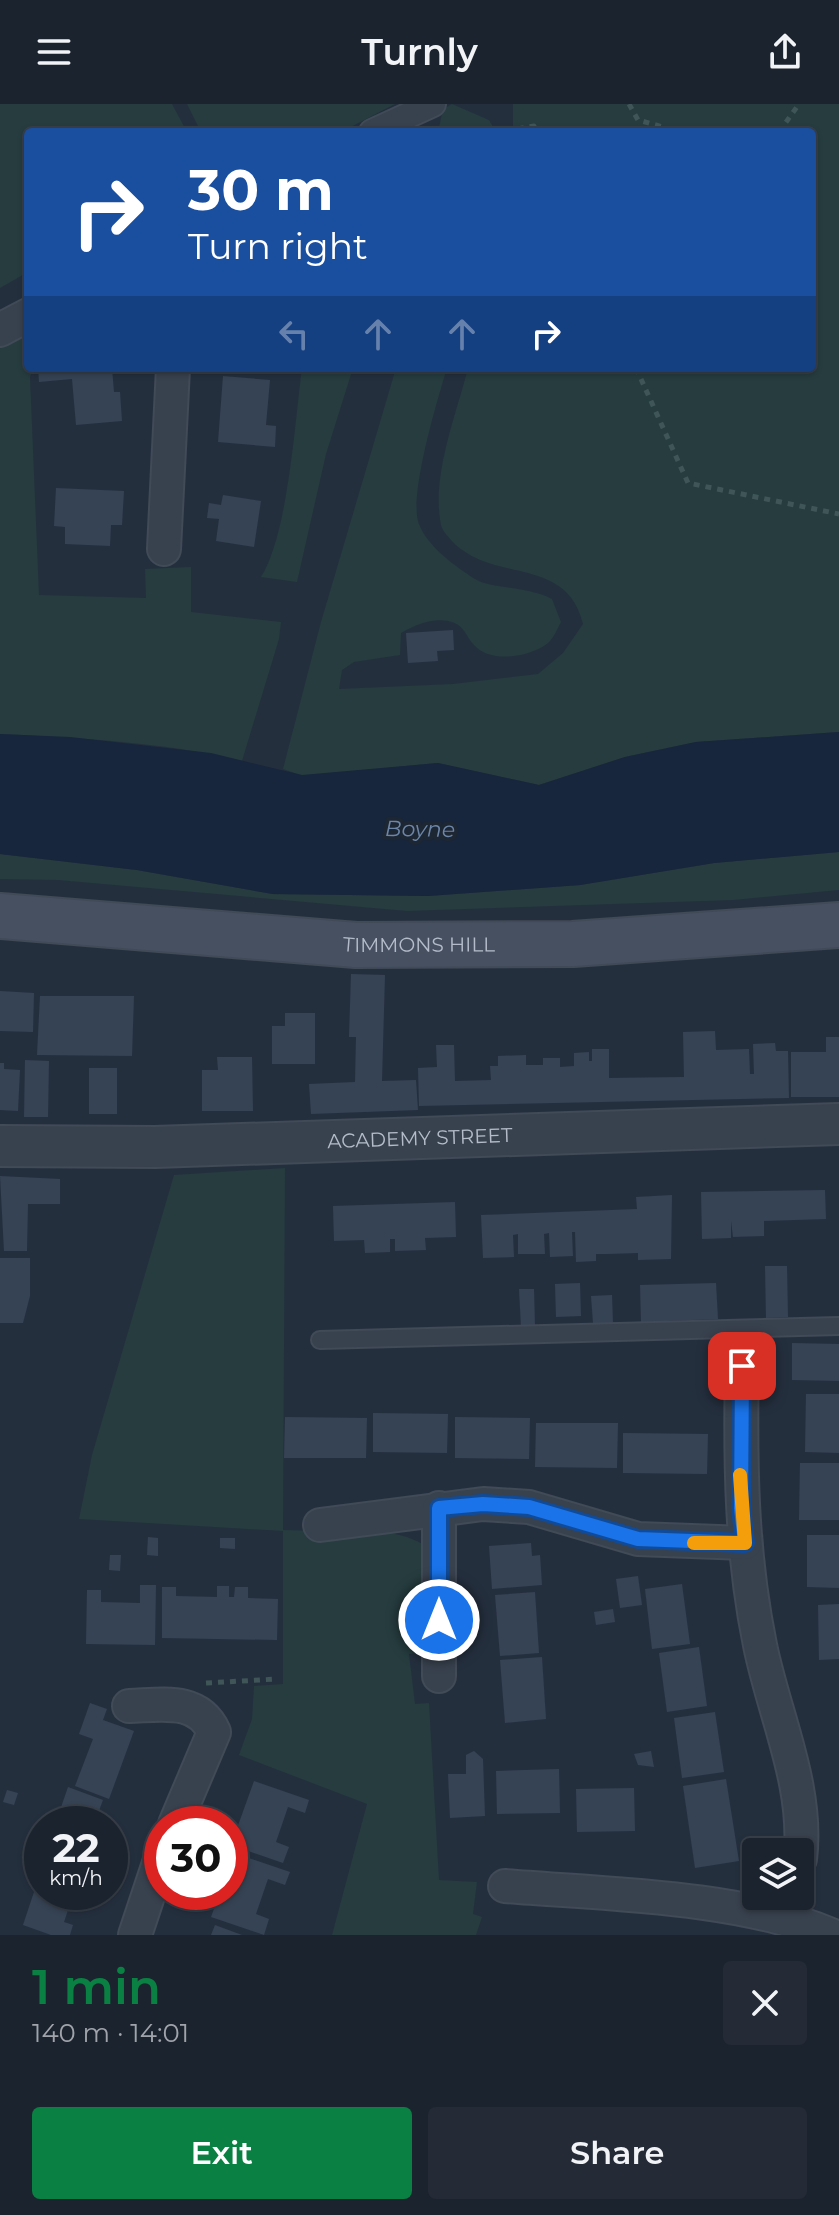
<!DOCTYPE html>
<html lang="en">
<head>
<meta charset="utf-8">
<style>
  body { margin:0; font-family:Montserrat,sans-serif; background:#242b36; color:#f1f3f6; height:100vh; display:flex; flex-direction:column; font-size:30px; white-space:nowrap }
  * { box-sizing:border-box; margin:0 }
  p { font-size:26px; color:#a0a4aa }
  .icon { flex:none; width:44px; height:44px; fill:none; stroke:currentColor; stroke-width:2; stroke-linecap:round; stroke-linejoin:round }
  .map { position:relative; height:1831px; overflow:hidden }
  .side { display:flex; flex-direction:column; background:#1b232e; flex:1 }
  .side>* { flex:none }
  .hud { position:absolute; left:24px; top:24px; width:792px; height:244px; border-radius:8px; box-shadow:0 2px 6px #0004,0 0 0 2px #39404a; background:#1a4fa0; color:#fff; overflow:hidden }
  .buttons { position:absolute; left:742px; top:1734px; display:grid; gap:16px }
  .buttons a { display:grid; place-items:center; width:72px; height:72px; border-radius:8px; background:#1b232e; box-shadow:0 2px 6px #0004,0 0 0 2px #39404a; font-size:40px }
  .speed { position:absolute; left:24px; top:1702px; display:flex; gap:16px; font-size:40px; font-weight:700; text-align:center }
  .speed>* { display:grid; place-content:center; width:104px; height:104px; border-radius:50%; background:#1b232e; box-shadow:0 2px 6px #0004,0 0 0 2px #39404a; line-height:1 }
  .speed small { font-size:20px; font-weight:400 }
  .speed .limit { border:12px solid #d22; background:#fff; color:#111 }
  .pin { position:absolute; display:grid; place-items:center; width:68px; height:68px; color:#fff; margin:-34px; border-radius:16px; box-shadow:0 4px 12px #0006 }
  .me { position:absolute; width:88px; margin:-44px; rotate:0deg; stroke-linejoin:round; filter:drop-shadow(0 0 6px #0008) }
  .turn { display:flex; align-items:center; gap:28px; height:168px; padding:0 32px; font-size:36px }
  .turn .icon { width:104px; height:104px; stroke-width:2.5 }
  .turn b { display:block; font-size:56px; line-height:68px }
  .lanes { display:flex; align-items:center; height:76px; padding:0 32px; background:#0003; justify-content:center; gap:40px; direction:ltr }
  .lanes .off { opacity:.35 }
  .round { display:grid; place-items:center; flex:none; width:84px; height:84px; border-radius:8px; background:#242b36 }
  .headline { display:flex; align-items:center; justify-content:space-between; height:136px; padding:0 32px }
  h1 { font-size:48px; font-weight:600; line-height:60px; color:#0b8043 }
  .cta { display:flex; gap:16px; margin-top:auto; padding:16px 32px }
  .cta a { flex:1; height:92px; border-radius:8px; background:#0b8043; color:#fff; font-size:32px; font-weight:600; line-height:92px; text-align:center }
  .cta a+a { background:#242b36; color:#f1f3f6 }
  header { display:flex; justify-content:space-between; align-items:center; height:104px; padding:0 32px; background:#1b232e; font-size:36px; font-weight:600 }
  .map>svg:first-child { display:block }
</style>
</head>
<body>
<header><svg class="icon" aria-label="menu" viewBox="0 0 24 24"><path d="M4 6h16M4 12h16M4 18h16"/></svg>Turnly<svg class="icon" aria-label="share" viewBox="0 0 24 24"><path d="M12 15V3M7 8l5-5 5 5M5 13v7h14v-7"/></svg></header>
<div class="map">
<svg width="839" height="1831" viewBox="0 0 839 1831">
  <rect width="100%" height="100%" fill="#242f3e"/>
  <!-- green -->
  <g fill="#263c3f">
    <polygon points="0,0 172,0 187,28 28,28 28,168 0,184"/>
    <polygon points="187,0 395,0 341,28 201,28"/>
    <polygon points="452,0 489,16 496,28 438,28 443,5"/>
    <path d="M513 0H839V628L696 638 625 653 539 681 438 659 303 672 283 665 321 518 396 264H447C438 294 408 393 419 420 427 442 456 463 475 475 491 485 527 482 552 495L561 518C557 525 554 534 548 539 531 553 490 560 474 541 465 531 464 520 448 517 432 514 415 521 401 529L400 551 354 558 342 566 339 585 453 580 538 570 563 549 583 520C566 450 492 481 451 436 447 431 443 428 441 421 431 372 456 312 468 264H812V28H513Z"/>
    <path d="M22 226 28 243V264H33L30 273 39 491 146 494 145 465 191 463V508L281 518 279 535 242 657C163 638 80 634 0 630V238Z"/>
    <path d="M302 264H353L326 350 297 478 261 473C288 431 295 316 302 264Z"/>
    <polygon points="839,748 839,786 733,796 407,807 58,776 0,775 0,750 137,766 273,790 428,792 580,781 714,759"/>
    <path d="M285 1064 283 1426 318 1427 321 1437C358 1431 389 1420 424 1441L426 1541 420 1549 409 1550 415 1600 429 1599 439 1776 477 1778 473 1810 482 1813 476 1831H332L367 1700 239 1651 252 1615 254 1582 283 1580V1427L79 1415 92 1351 174 1071Z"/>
  </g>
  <!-- water -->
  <polygon fill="#17263c" points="839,628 839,748 714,759 580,781 428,792 273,790 137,766 0,750 0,630 70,633 211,649 302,671 438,659 539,681 625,653 696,638"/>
  <!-- building -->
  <g fill="#364354">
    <polygon points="38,264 112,264 114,288 120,288 122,317 76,321 72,275 39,278"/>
    <polygon points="223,272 270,276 266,321 276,322 275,343 218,338"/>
    <polygon points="56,384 124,387 122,421 111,421 110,442 65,440 65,423 54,422"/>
    <polygon points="223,391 261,397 254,443 216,437 219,415 207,414 209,399 221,401"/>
    <polygon points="453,526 454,546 437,547 438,557 408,559 406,529"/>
    <polygon points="351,870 385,871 382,977 416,976 418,1006 311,1010 309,980 355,978 356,933 349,933"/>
    <polygon points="0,887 34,889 33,928 0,927"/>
    <polygon points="40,892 134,892 132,952 37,951"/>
    <polygon points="285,909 315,909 315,960 272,960 272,922 285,922"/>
    <polygon points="715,927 716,946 749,945 750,970 754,970 753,940 775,939 776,947 788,947 789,994 419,1002 418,964 437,963 436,941 454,941 455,977 491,976 490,962 498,962 498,952 526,951 526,961 543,961 543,954 560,954 560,963 574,962 574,949 589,948 589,957 592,957 592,945 609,945 609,974 684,973 683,928"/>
    <polygon points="826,933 839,933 839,993 791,993 791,948 826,948"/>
    <polygon points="217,953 252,953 253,1007 202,1007 202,966 218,966"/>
    <polygon points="25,956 49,957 48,1013 24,1013"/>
    <polygon points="0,959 4,959 4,965 20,966 18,1007 0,1006"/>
    <rect x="89" y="964" width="28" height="46"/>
    <polygon points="0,1072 60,1075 60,1100 28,1100 27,1147 4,1147"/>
    <polygon points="825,1086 826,1115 764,1117 764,1132 733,1133 731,1117 731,1134 702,1135 701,1088"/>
    <polygon points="672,1091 671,1155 638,1156 638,1149 607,1150 596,1150 596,1157 576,1158 575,1128 572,1128 573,1152 550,1153 549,1129 544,1130 545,1150 518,1150 518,1130 513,1131 514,1153 483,1154 481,1111 637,1105 636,1093"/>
    <polygon points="455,1098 456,1133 425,1134 426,1146 395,1147 395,1135 390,1135 390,1148 365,1149 364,1136 334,1137 333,1102"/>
    <polygon points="0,1154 30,1154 30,1192 23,1219 0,1219"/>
    <polygon points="765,1162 787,1162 788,1213 766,1214"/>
    <polygon points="580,1179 581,1212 556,1213 555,1180"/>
    <polygon points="716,1179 718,1215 641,1218 640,1181"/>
    <polygon points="519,1185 534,1185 535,1222 521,1223"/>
    <polygon points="612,1191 613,1219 593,1219 591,1192"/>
    <polygon points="792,1239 839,1240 839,1277 792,1276"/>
    <polygon points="806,1290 839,1290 839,1349 805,1348"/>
    <polygon points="373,1309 448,1310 447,1349 373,1348"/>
    <polygon points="285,1313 367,1314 366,1354 284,1354"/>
    <polygon points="455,1313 530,1314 529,1355 455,1354"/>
    <polygon points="536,1319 618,1319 617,1364 535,1363"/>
    <polygon points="623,1329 708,1330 707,1370 623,1369"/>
    <polygon points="800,1359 839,1359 839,1416 799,1416"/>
    <polygon points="807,1431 839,1431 839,1484 807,1483"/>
    <polygon points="148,1433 158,1434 158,1452 147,1451"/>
    <polygon points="220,1434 235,1434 235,1445 220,1444"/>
    <polygon points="531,1439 532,1452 540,1451 542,1481 492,1485 489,1442"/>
    <polygon points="110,1451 121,1451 120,1467 109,1466"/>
    <polygon points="638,1472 642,1501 620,1504 616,1475"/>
    <polygon points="682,1480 690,1540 652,1545 645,1485"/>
    <polygon points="140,1481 156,1481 155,1541 86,1540 87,1486 101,1486 101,1498 140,1499"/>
    <polygon points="217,1482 229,1482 229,1493 234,1493 235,1483 248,1483 248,1494 278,1495 277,1536 162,1534 162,1483 176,1483 176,1492 217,1493"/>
    <polygon points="535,1488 539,1549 500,1552 495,1491"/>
    <polygon points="839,1500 839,1555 819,1556 818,1501"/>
    <polygon points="613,1505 615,1518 596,1521 594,1508"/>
    <polygon points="699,1543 707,1602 667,1608 659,1549"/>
    <polygon points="542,1553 546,1615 505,1619 500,1556"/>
    <polygon points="90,1599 107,1605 103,1616 134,1627 109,1695 75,1682 93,1635 79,1630"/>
    <polygon points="715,1608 724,1668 682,1674 674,1614"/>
    <polygon points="474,1647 483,1655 485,1712 450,1714 448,1670 466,1670 466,1651"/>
    <polygon points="651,1647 654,1663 638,1661 634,1650"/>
    <polygon points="559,1665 560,1709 497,1710 496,1667"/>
    <polygon points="726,1675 739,1757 695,1764 683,1682"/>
    <polygon points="254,1677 309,1696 305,1709 288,1703 276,1738 289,1743 283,1759 231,1741"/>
    <polygon points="68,1683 103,1696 94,1720 42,1720 42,1751 30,1747 42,1713 56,1718"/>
    <polygon points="634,1684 635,1727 577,1728 576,1685"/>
    <polygon points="7,1686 18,1689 14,1701 3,1698"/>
    <polygon points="234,1749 290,1768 285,1781 268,1775 256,1810 269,1815 264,1831 211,1813 220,1788 230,1788"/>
    <polygon points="41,1767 42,1788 74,1788 64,1818 73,1821 70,1831 51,1831 23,1821"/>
    <polygon points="215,1821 242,1831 211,1831"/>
  </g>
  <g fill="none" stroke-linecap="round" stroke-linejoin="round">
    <!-- service casing -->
    <g stroke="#414a57" stroke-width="20">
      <polyline id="service" points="320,1236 839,1222"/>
    </g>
    <!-- pedestrian casing -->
    <g stroke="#414a57" stroke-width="28">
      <polyline id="pedestrian" points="372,28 433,0"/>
    </g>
    <!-- minor casing -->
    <g stroke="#414a57" stroke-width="36">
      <g id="minor">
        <polyline points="0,226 28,211"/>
        <polyline points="164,445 173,264"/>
        <path d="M742 1262C740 1357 741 1448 760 1541 774 1611 809 1683 800 1755"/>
        <polyline points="320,1421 483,1400 529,1403 638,1435 745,1439"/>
        <polyline points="439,1572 439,1404"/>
        <path d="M129 1602C162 1601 198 1593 214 1628L175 1720"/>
        <path d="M505 1782C604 1790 741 1792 831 1831"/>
        <polyline points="135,1831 162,1750"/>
      </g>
    </g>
    <!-- tertiary casing -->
    <g stroke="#414a57" stroke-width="44">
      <g id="tertiary">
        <path id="s1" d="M0 1042 155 1043 839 1020"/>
      </g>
    </g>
    <!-- secondary casing -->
    <g stroke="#414a57" stroke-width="48">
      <g id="secondary">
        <path id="s2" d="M0 812 356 841 573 840 839 821"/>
      </g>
    </g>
    <!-- path -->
    <g stroke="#3f5557" stroke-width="5" stroke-dasharray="6 6" stroke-linecap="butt">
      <polyline points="629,0 638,16 663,23 668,28"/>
      <polyline points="506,27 534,22 536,28"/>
      <polyline points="779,28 799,0"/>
      <polyline points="636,264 688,379 839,410"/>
      <polyline points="206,1579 277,1575"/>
    </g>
    <!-- service -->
    <use href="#service" stroke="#38414e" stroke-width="16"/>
    <!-- pedestrian -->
    <use href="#pedestrian" stroke="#38414e" stroke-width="24"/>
    <!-- minor -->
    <use href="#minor" stroke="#38414e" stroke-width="32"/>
    <!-- tertiary -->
    <use href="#tertiary" stroke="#38414e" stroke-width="40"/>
    <!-- secondary -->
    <use href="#secondary" stroke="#465061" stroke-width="44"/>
  </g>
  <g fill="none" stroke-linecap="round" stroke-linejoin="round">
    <!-- route casing -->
    <g stroke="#114b97" stroke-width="20">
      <polyline id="route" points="439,1516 439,1404 483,1400 529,1403 638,1435 745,1439 741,1404 742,1262"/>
    </g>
    <!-- route -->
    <use href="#route" stroke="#1a73e8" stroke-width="14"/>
    <!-- slow -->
    <polyline stroke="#f59e0b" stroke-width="14" points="694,1439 745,1439 740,1371"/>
  </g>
  <g text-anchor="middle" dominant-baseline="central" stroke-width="8" stroke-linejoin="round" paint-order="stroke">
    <!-- street labels -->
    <g font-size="20" fill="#b4bcc9" stroke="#1d2633">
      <text stroke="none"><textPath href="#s2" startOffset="420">TIMMONS HILL</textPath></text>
      <text stroke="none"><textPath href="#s1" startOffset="420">ACADEMY STREET</textPath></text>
    </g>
    <!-- water labels -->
    <g font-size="22" font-style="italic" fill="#6d86a8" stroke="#1d2633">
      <text transform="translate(420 725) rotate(1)">Boyne</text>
    </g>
  </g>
</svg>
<div class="buttons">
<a><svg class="icon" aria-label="layers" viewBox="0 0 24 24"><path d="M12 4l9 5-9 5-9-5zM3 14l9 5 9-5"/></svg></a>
</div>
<div class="speed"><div>22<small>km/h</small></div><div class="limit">30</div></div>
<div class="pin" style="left:742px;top:1262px;background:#d93025"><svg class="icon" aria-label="arrive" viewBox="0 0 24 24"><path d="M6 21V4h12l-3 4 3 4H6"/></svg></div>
<svg class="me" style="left:439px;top:1516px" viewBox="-20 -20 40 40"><circle r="17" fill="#1a73e8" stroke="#fff" stroke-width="3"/><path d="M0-11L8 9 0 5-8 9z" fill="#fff"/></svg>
<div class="hud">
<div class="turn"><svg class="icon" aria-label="right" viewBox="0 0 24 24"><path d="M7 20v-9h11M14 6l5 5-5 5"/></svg><div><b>30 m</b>Turn right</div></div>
<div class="lanes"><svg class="icon off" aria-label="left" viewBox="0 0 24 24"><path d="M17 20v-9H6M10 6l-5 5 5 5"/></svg><svg class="icon off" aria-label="ahead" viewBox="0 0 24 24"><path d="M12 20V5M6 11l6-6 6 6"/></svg><svg class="icon off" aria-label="ahead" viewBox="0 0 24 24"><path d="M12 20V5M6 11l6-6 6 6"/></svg><svg class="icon" aria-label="right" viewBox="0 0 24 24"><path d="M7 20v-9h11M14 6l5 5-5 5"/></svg></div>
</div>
</div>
<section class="side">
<div class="headline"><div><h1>1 min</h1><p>140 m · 14:01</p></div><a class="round"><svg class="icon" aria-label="close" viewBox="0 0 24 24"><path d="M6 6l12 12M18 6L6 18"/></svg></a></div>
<div class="cta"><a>Exit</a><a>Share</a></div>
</section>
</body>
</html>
